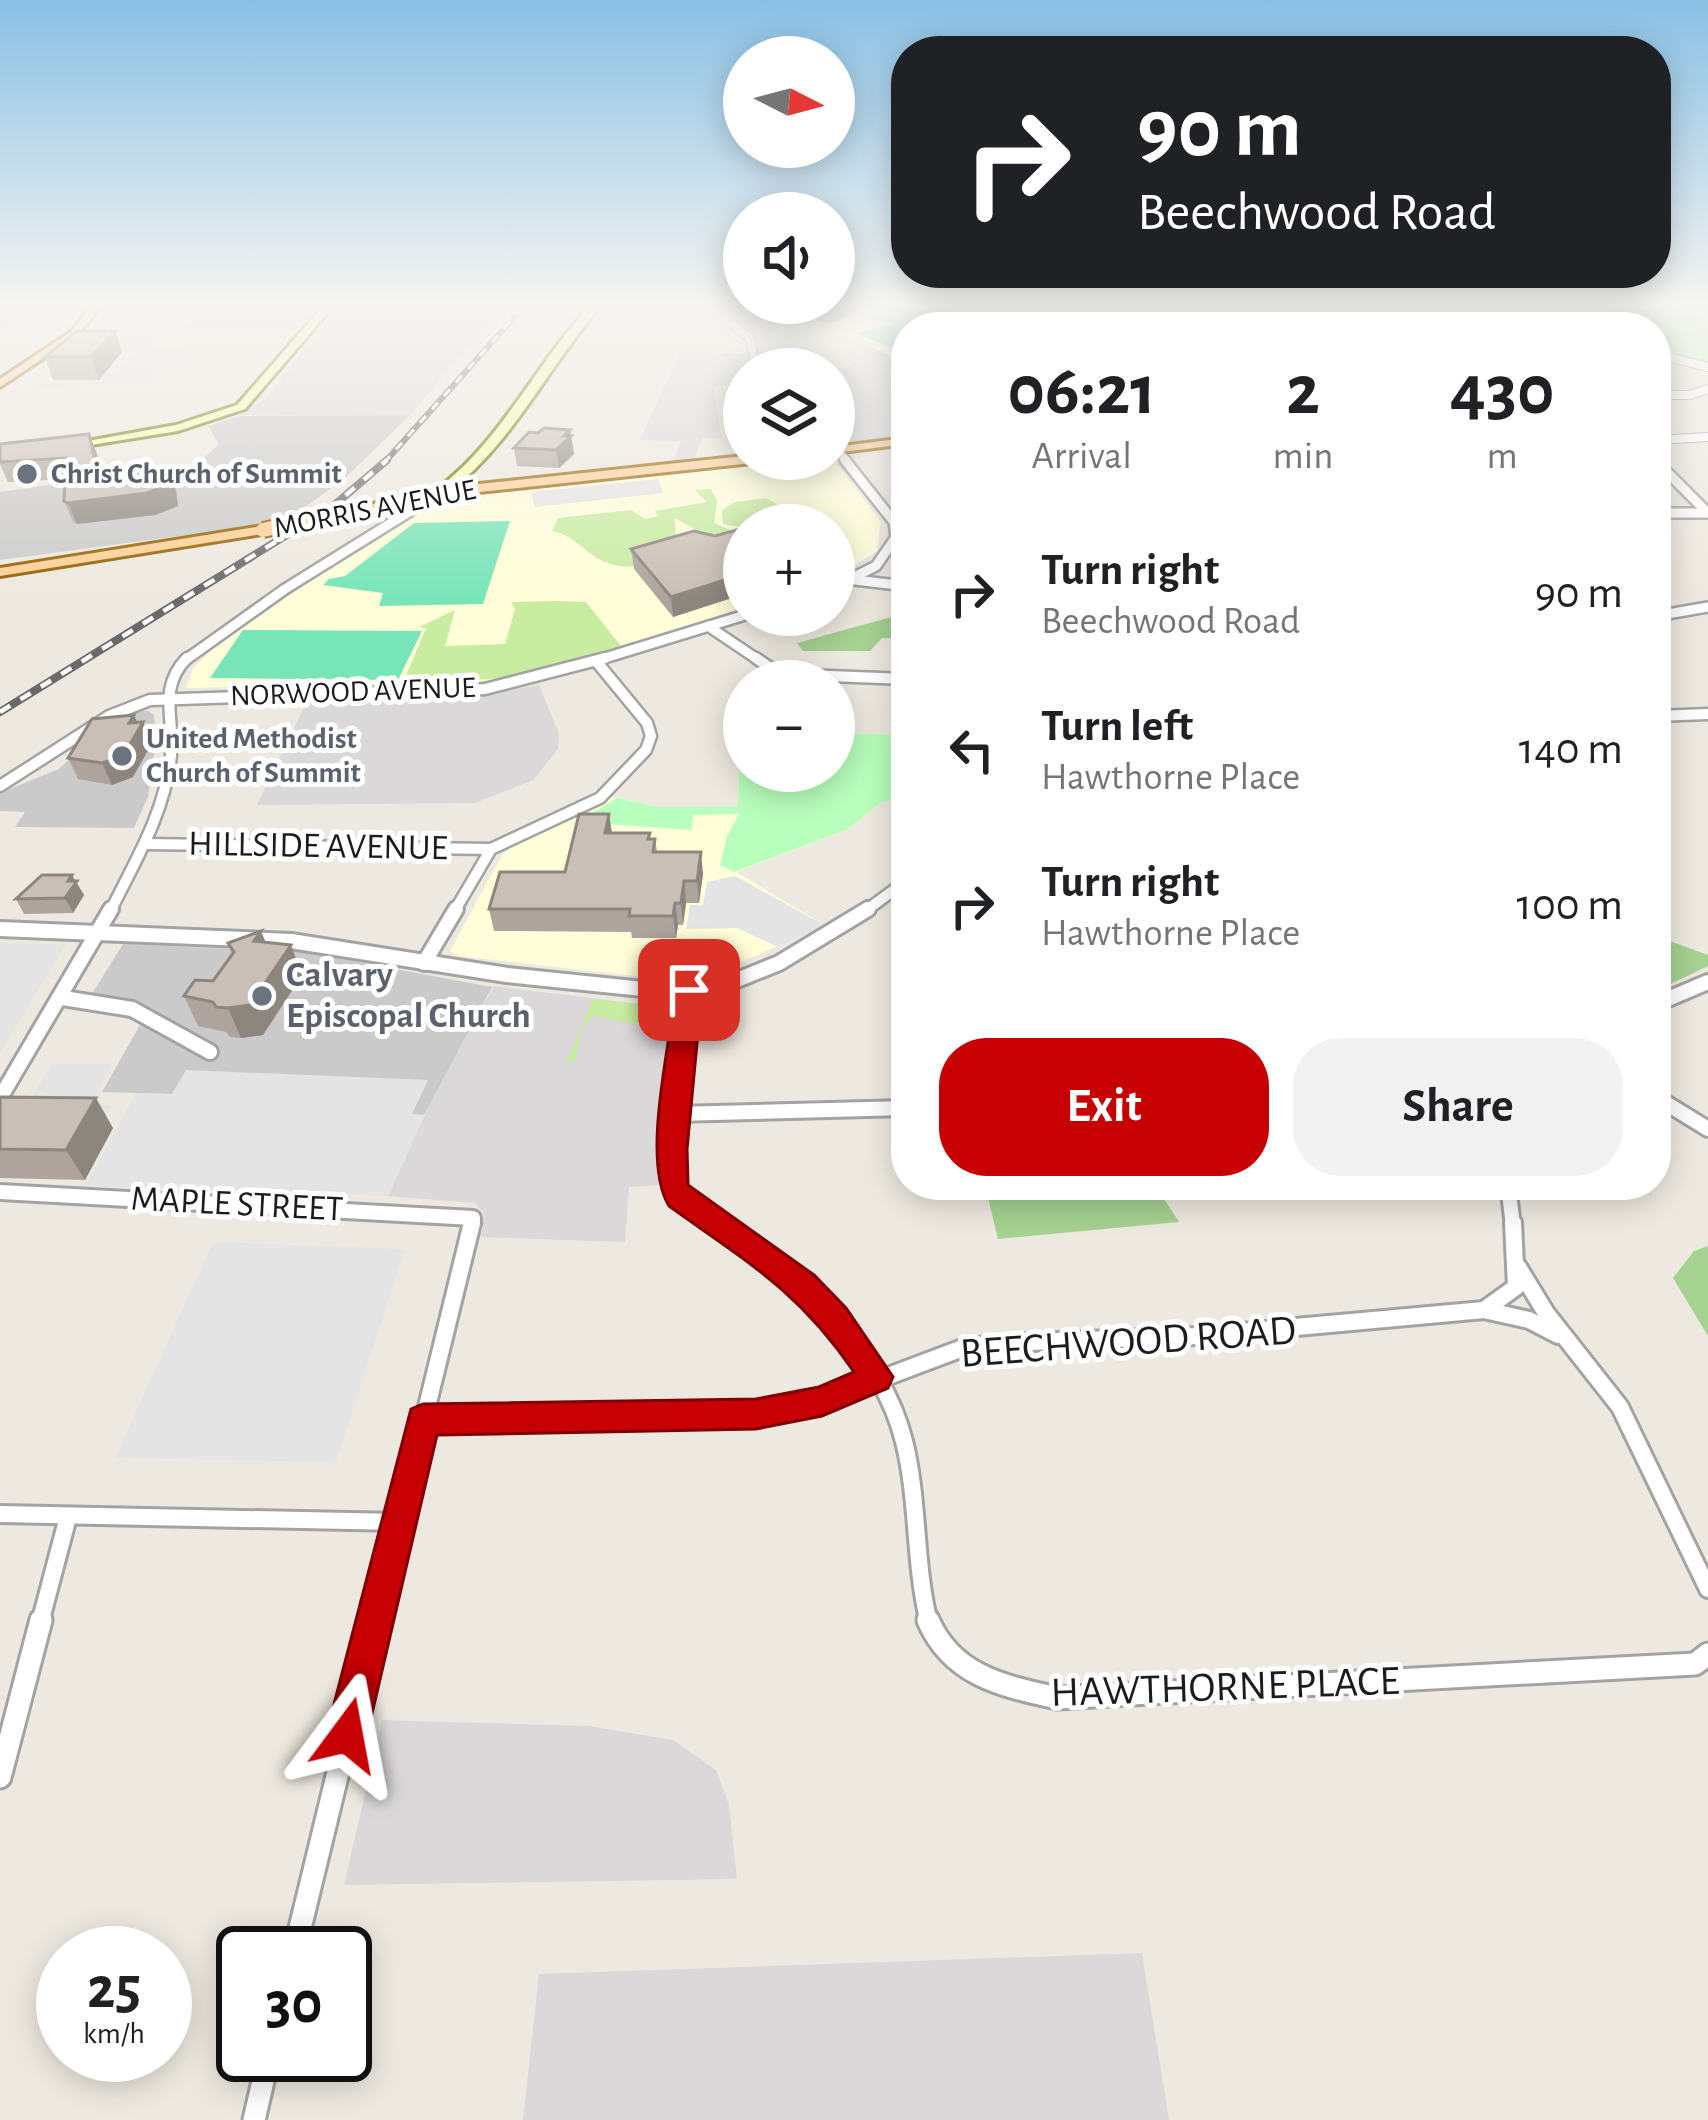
<!DOCTYPE html>
<html lang="en">
<head>
<meta charset="utf-8">
<style>
  body { margin:0; font-family:"Alegreya Sans",sans-serif; background:#f2f2f2; color:#202124; height:100vh; display:flex; flex-direction:column; font-size:45px; white-space:nowrap }
  * { box-sizing:border-box; margin:0 }
  p { font-size:39px; color:#757577 }
  .icon { flex:none; width:66px; height:66px; fill:none; stroke:currentColor; stroke-width:2; stroke-linecap:round; stroke-linejoin:round }
  .map { position:relative; flex:1; overflow:hidden }
  .drawer { position:absolute; left:891px; top:312px; width:780px; height:888px; display:flex; flex-direction:column; background:#fff; border-radius:48px; box-shadow:0 6px 30px #0003 }
  .drawer>* { flex:none }
  .top-card { position:absolute; left:891px; top:36px; width:780px; height:252px; border-radius:48px; box-shadow:0 6px 30px #0003; background:#202124; color:#fff; overflow:hidden }
  .needle { width:78px; rotate:96deg }
  .fabs { position:absolute; left:723px; top:36px; display:grid; gap:24px }
  .fabs a { display:grid; place-items:center; width:132px; height:132px; border-radius:50%; background:#fff; box-shadow:0 6px 30px #0003; font-size:60px }
  .speed { position:absolute; left:36px; top:1926px; display:flex; gap:24px; font-size:60px; font-weight:700; text-align:center }
  .speed>* { display:grid; place-content:center; width:156px; height:156px; border-radius:50%; background:#fff; box-shadow:0 6px 30px #0003; line-height:1 }
  .speed small { font-size:30px; font-weight:400 }
  .speed .limit { border:6px solid #111; border-radius:18px; background:#fff; color:#111 }
  .pin { position:absolute; display:grid; place-items:center; width:102px; height:102px; color:#fff; margin:-51px; border-radius:24px; box-shadow:0 6px 18px #0006 }
  .me { position:absolute; width:132px; margin:-66px; rotate:13deg; stroke-linejoin:round; filter:drop-shadow(0 0 9px #0008) }
  .turn { display:flex; align-items:center; gap:42px; height:252px; padding:0 48px; font-size:54px }
  .turn .icon { width:156px; height:156px; stroke-width:2.5 }
  .turn b { display:block; font-size:84px; line-height:102px }
  .eta { display:flex; justify-content:space-evenly; align-items:center; height:204px; text-align:center }
  .eta b { font-size:72px; font-weight:700; line-height:84px }
  .action { display:flex; gap:24px; margin-top:auto; padding:24px 48px }
  .action a { flex:1; height:138px; border-radius:48px; background:#c70004; color:#fff; font-size:48px; font-weight:700; line-height:138px; text-align:center }
  .action a+a { background:#f2f2f2; color:#202124 }
  ul { padding:0; list-style:none }
  li { display:flex; align-items:center; gap:36px; height:156px; padding:0 48px }
  li div { flex:1 }
  li b { display:block; font-size:45px }
  li em { font-style:normal }
  .map>svg:first-child { display:block }
</style>
</head>
<body>
<div class="map">
<svg width="1708" height="2120" viewBox="0 0 1708 2120">
  <rect width="100%" height="100%" fill="#eee9e0"/>
  <!-- residential -->
  <g fill="#dad8d8">
    <polygon points="342,303 507,303 410,415 240,415 265,399"/>
    <polygon points="318,305 298,329 182,329 202,306"/>
    <polygon points="873,347 906,365 906,437 835,445 834,369 813,369 845,368 858,361 844,353"/>
    <polygon points="680,353 744,353 748,369 744,369 744,383 713,387 722,438 702,438 694,460 674,461 681,441 640,440"/>
    <polygon points="539,685 559,734 558,749 533,780 475,803 257,805 306,703 433,702"/>
    <polygon points="494,986 672,1008 659,1185 629,1187 625,1242 481,1237 484,1213 474,1203 388,1196 441,1079"/>
    <polygon points="382,1720 589,1726 673,1740 716,1770 729,1805 737,1879 344,1885"/>
    <polygon points="1142,1953 1169,2120 523,2120 539,1974"/>
  </g>
  <!-- education -->
  <g fill="#fffed8">
    <polygon points="718,303 950,303 1001,325 906,327 906,365 873,347 822,329 795,327 765,309 716,310"/>
    <polygon points="798,459 833,459 881,522 877,551 834,578 834,525 744,525 744,607 629,644 506,678 470,683 186,688 194,667 212,650 330,567 443,499"/>
    <polygon points="740,712 744,712 744,771 834,771 834,733 906,735 906,796 882,802 846,830 736,872 824,925 715,974 671,980 459,956 450,951 502,855 520,840 613,797 659,807 738,807"/>
  </g>
  <!-- religious -->
  <g fill="#cacaca">
    <polygon points="410,415 344,479 284,522 0,560 0,492 199,463 219,444 208,426 240,416"/>
    <polygon points="148,711 154,715 156,740 148,797 134,828 15,827 25,812 0,811 0,793 59,769 94,735 130,712"/>
    <polygon points="123,944 304,952 492,987 424,1115 166,1108 171,1094 102,1092 141,1023 85,1005"/>
  </g>
  <!-- grass -->
  <g fill="#c8eda1">
    <path d="M711 489 717 501 714 523 735 532 705 535 675 518 676 556C650 564 627 573 601 560 583 551 574 535 552 531L558 518 631 510 645 519 659 516 655 511 707 502 695 490Z"/>
    <polygon points="766,498 786,509 802,509 808,516 740,527 723,524 722,510 735,502"/>
    <polygon points="554,601 586,602 621,646 506,678 402,685 426,628 419,627 455,610 445,646 505,644 515,609 511,602"/>
    <polygon points="593,999 672,1008 672,1031 593,1016 582,1028 575,1060 566,1064"/>
  </g>
  <!-- forest -->
  <g fill="#a5d191">
    <polygon points="906,613 906,638 882,638 870,651 803,651 797,643"/>
    <polygon points="1656,936 1708,955 1708,966 1656,991"/>
    <polygon points="985,1185 1155,1185 1179,1222 998,1239"/>
    <polygon points="1708,1246 1708,1336 1673,1278 1694,1251"/>
  </g>
  <!-- park -->
  <g fill="#b8febc">
    <polygon points="1543,303 1708,303 1708,363 1656,349 1656,327 1577,327 1529,310"/>
    <polygon points="740,712 744,712 744,771 834,771 834,733 906,735 906,796 882,802 846,830 734,872 720,865 727,836 739,814 693,815 692,830 578,822 617,798 659,807 738,807"/>
  </g>
  <!-- pitch -->
  <g fill="#77e5b8">
    <polygon points="889,303 947,308 994,324 906,327 905,352 857,334 894,323 864,318"/>
    <polygon points="1633,303 1669,303 1708,321 1595,327 1562,311"/>
    <polygon points="510,521 483,604 379,606 383,593 323,585 329,579 345,576 414,523"/>
    <polygon points="243,630 422,631 398,680 210,678"/>
  </g>
  <!-- parking -->
  <g fill="#e4e4e4">
    <polygon points="106,342 154,342 148,349 187,349 181,356 188,356 180,365 162,366 147,381 35,388 41,383 105,380 142,348 99,347"/>
    <polygon points="658,479 663,493 535,507 531,492"/>
    <polygon points="735,876 824,925 778,947 737,928 686,929 690,905 703,905 707,882"/>
    <polygon points="0,943 66,944 0,1053"/>
    <polygon points="52,1064 113,1064 91,1104 112,1105 100,1128 20,1116"/>
    <polygon points="186,1070 428,1080 412,1114 424,1115 388,1196 85,1186 136,1093 172,1094"/>
    <polygon points="213,1242 405,1249 336,1462 115,1458"/>
  </g>
  <g fill="none" stroke-linecap="round" stroke-linejoin="round">
    <!-- stream -->
    <polyline stroke="#9cd2e0" stroke-width="3" points="0,325 30,303"/>
    <!-- street-far5 casing -->
    <g stroke="#a3a3a3" stroke-width="10">
      <g id="street-far5">
        <polyline points="1021,303 1091,327"/>
        <polyline points="1291,303 1329,314"/>
        <polyline points="1493,303 1563,327"/>
        <polyline points="1049,313 1081,303"/>
        <polyline points="726,319 750,338 756,369"/>
        <polyline points="1656,354 1708,367"/>
        <polyline points="1656,395 1690,395 1708,389"/>
        <polyline points="1656,440 1708,437"/>
        <polyline points="837,449 848,463"/>
      </g>
    </g>
    <!-- street-far4 casing -->
    <g stroke="#a3a3a3" stroke-width="14">
      <g id="street-far4">
        <polyline points="1656,461 1708,513"/>
        <polyline points="1656,513 1708,513"/>
        <polyline points="855,580 906,586"/>
        <polyline points="834,587 876,566 896,537 894,522 845,460"/>
        <polyline points="1656,616 1708,607"/>
        <polyline points="708,626 760,661"/>
        <polyline points="184,661 285,589 441,492"/>
        <polyline points="595,661 745,615"/>
      </g>
    </g>
    <!-- street-far3 casing -->
    <g stroke="#a3a3a3" stroke-width="15">
      <g id="street-far3">
        <polyline points="756,658 779,674 906,679"/>
        <polyline points="1656,716 1708,714"/>
        <polyline points="0,786 109,716 150,700 485,689 605,658"/>
        <polyline points="146,844 491,849"/>
        <path d="M110 912C135 861 165 813 171 755 175 720 157 688 187 658"/>
        <polyline points="454,912 491,849 600,798 646,750 651,736 647,723 596,661"/>
        <polyline points="864,912 906,881"/>
      </g>
    </g>
    <!-- street-far2 casing -->
    <g stroke="#a3a3a3" stroke-width="20">
      <g id="street-far2">
        <polyline points="0,929 291,941 507,975 672,992 737,980 779,963 868,909"/>
        <polyline points="424,963 456,909"/>
        <path d="M689 990C684 1029 658 1171 682 1198 691 1209 709 1218 721 1226"/>
        <polyline points="63,998 132,1009 210,1052"/>
        <polyline points="1656,1004 1708,982"/>
        <polyline points="1656,1097 1708,1129"/>
        <polyline points="0,1098 111,909"/>
        <polyline points="676,1114 906,1108"/>
        <polyline points="1508,1185 1513,1226"/>
        <polyline points="0,1192 473,1218 471,1226"/>
      </g>
    </g>
    <!-- street-far1 casing -->
    <g stroke="#a3a3a3" stroke-width="22">
      <g id="street-far1">
        <path d="M717 1223C795 1279 879 1343 904 1441 919 1501 914 1563 929 1623"/>
        <polyline points="1518,1267 1546,1313 1620,1407 1708,1589"/>
        <polyline points="1484,1310 1529,1320 1558,1335"/>
        <polyline points="423,1420 756,1414 822,1401 960,1349 1001,1343 1197,1336 1484,1310 1516,1287 1513,1223"/>
        <polyline points="0,1514 398,1522"/>
        <polyline points="40,1623 68,1517"/>
        <polyline points="374,1623 472,1223"/>
      </g>
    </g>
    <!-- street casing -->
    <g stroke="#a3a3a3" stroke-width="27">
      <g id="street">
        <path d="M928 1620C952 1676 1003 1686 1057 1698L1695 1664 1708 1654"/>
        <polyline points="0,1777 41,1620"/>
        <polyline points="294,1953 375,1620"/>
        <polyline points="254,2120 269,2055"/>
      </g>
    </g>
    <!-- secondary casing -->
    <g stroke="#6b7500" stroke-width="6">
      <g id="secondary">
        <polygon points="326,303 336,303 245,409 178,431 66,449 60,446 176,425 237,405"/>
        <path d="M593 303H603C548 366 513 444 445 495H437V489C504 439 535 363 593 303Z"/>
      </g>
    </g>
    <!-- primary casing -->
    <g stroke="#936000" stroke-width="6">
      <g id="primary">
        <polygon points="93,303 103,303 78,335 0,387 0,379 72,331"/>
        <polygon points="1349,303 1363,303 1302,327 1288,327"/>
        <polygon points="906,438 906,444 834,453 834,447"/>
        <polygon points="744,456 744,459 758,459 752,463 441,496 336,518 330,514 441,488"/>
        <polygon points="263,526 269,530 268,533 0,576 0,568"/>
      </g>
    </g>
    <!-- street-far5 -->
    <use href="#street-far5" stroke="#fff" stroke-width="8"/>
    <!-- street-far4 -->
    <use href="#street-far4" stroke="#fff" stroke-width="9"/>
    <!-- street-far3 -->
    <use href="#street-far3" stroke="#fff" stroke-width="10"/>
    <!-- street-far2 -->
    <use href="#street-far2" stroke="#fff" stroke-width="14"/>
    <!-- street-far1 -->
    <use href="#street-far1" stroke="#fff" stroke-width="16"/>
    <!-- street -->
    <use href="#street" stroke="#fff" stroke-width="21"/>
    <!-- secondary -->
    <use href="#secondary" fill="#fcfeae" fill-rule="evenodd"/>
    <!-- primary -->
    <use href="#primary" fill="#ffcf94" fill-rule="evenodd"/>
    <!-- rail-far1 casing -->
    <g stroke="#6a6a6a" stroke-width="6">
      <polyline id="rail-far1" points="384,463 527,303"/>
    </g>
    <!-- rail casing -->
    <g stroke="#6a6a6a" stroke-width="8">
      <polyline id="rail" points="0,712 332,507 387,460"/>
    </g>
    <!-- rail-far1 -->
    <use href="#rail-far1" stroke="#fff" stroke-width="3" stroke-dasharray="9" stroke-linecap="butt"/>
    <!-- rail -->
    <use href="#rail" stroke="#fff" stroke-width="4.5" stroke-dasharray="12" stroke-linecap="butt"/>
    <!-- primary-bridge casing -->
    <g stroke="#936000" stroke-width="18" stroke-linecap="butt">
      <polyline id="primary-bridge" points="263,530 336,514"/>
    </g>
    <!-- primary-bridge -->
    <use href="#primary-bridge" stroke="#ffcf94" stroke-width="14"/>
  </g>
  <!-- wall -->
  <g fill="#aea49d">
    <polygon points="772,303 852,303 852,314 827,324 785,306"/>
    <polygon points="115,331 122,352 99,380 53,380 45,357"/>
    <polygon points="570,430 574,454 559,468 517,466 514,448 538,433"/>
    <polygon points="89,434 97,454 102,480 176,490 178,506 155,515 77,524 73,522 64,501 65,479 8,482 0,464 0,444"/>
    <polygon points="744,528 744,594 673,617 634,569 631,549 715,536"/>
    <polygon points="137,722 152,743 133,777 112,785 78,779 68,758"/>
    <polygon points="609,814 612,833 650,833 650,839 655,839 657,852 703,874 699,903 686,903 683,925 678,925 676,938 632,938 631,932 494,931 489,909 565,872"/>
    <polygon points="75,881 84,895 73,913 24,914 16,899"/>
    <polygon points="266,942 302,975 263,1035 241,1038 230,1037 226,1032 198,1026 184,996 213,981 232,954 228,943"/>
    <polygon points="0,1097 113,1128 85,1180 0,1178"/>
  </g>
  <!-- shaded-wall -->
  <g fill="#8d867f">
    <polygon points="840,303 852,303 852,314 827,324 827,308"/>
    <polygon points="115,331 122,352 99,380 91,357"/>
    <polygon points="570,430 574,454 559,468 556,450"/>
    <polygon points="89,434 97,454 106,498 169,469 176,490 178,506 155,515 77,524 68,503 99,480"/>
    <polygon points="744,574 744,594 673,617 671,597"/>
    <polygon points="134,715 140,728 143,722 152,743 133,777 112,785 102,763"/>
    <polygon points="609,814 612,836 605,833"/>
    <polygon points="701,852 703,874 699,903 697,881"/>
    <polygon points="72,875 84,895 73,913 65,898 68,881"/>
    <polygon points="684,881 686,903 683,925 681,903"/>
    <polygon points="675,903 678,925 676,938 673,916"/>
    <polygon points="261,931 273,960 254,941"/>
    <polygon points="291,945 302,975 263,1035 241,1038 228,1008"/>
    <polygon points="96,1098 113,1128 85,1180 66,1150"/>
  </g>
  <!-- building -->
  <g fill="#cabfb6" stroke="#8d867f" stroke-width="3">
    <polygon points="815,303 840,303 827,308"/>
    <polygon points="76,331 115,331 91,357 45,357"/>
    <polygon points="544,428 570,430 564,436 571,436 556,450 514,448 529,432 538,433"/>
    <polygon points="89,434 99,480 169,469 170,484 147,493 68,503 64,501 66,458 0,462 0,444"/>
    <polygon points="780,518 789,519 796,525 754,525"/>
    <polygon points="744,528 744,574 671,597 631,549 694,531 715,536"/>
    <polygon points="134,715 129,723 143,722 123,756 102,763 68,758 92,719"/>
    <polygon points="579,814 609,814 605,833 650,833 648,839 655,839 653,852 701,852 697,881 684,881 681,903 675,903 673,916 629,916 630,909 489,909 500,872 565,872"/>
    <polygon points="42,875 72,875 68,881 77,881 65,898 16,899"/>
    <polygon points="261,931 254,941 291,945 250,1005 228,1008 216,1007 213,1002 184,996 195,980 213,981 234,952 228,943"/>
    <polygon points="0,1097 96,1098 66,1150 0,1149"/>
  </g>
  <!-- sky -->
  <linearGradient id="sky" x2="0" y2="1"><stop stop-color="#89c0e5"/><stop offset="0.51" stop-color="#f7f5f1"/><stop offset="1" stop-color="#f7f5f1" stop-opacity="0"/></linearGradient>
  <rect width="1708" height="600" fill="url(#sky)"/>
  <!-- route -->
  <path fill="#c70004" stroke="#810003" stroke-width="3" d="M689 981 702 990 687 1149 688 1185 814 1275 846 1308 893 1377 888 1388 822 1416 756 1429 437 1435 367 1735 361 1749 347 1755 332 1749 326 1735 411 1409 423 1404 756 1399 819 1387 854 1372C799 1291 746 1261 669 1206 641 1160 670 1045 676 990Z"/>
  <!-- markers -->
  <g fill="#6b7280" stroke="#fff" stroke-width="4.5">
    <circle cx="27" cy="474" r="12"/>
    <circle cx="122" cy="756" r="12"/>
    <circle cx="262" cy="996" r="12"/>
  </g>
  <g text-anchor="middle" dominant-baseline="central" stroke-width="10" stroke-linejoin="round" paint-order="stroke">
    <!-- far-worship labels -->
    <g font-size="30" font-weight="bold" fill="#5b616d" stroke="#fff" text-anchor="start">
      <text x="51" y="474">Christ Church of Summit</text>
      <text x="146" y="739">United Methodist<tspan x="146" dy="34">Church of Summit</tspan></text>
    </g>
    <!-- far-street labels -->
    <g font-size="30" fill="#1c1c1c" stroke="#fff">
      <text transform="translate(375 509) rotate(-11)">MORRIS AVENUE</text>
      <text transform="translate(353 692) rotate(-2)">NORWOOD AVENUE</text>
    </g>
    <!-- street labels -->
    <g font-size="36" fill="#1c1c1c" stroke="#fff">
      <text transform="translate(318 846) rotate(1)">HILLSIDE AVENUE</text>
      <text transform="translate(237 1204) rotate(3)">MAPLE STREET</text>
    </g>
    <!-- worship labels -->
    <g font-size="36" font-weight="bold" fill="#5b616d" stroke="#fff" text-anchor="start">
      <text x="286" y="975">Calvary<tspan x="286" dy="41">Episcopal Church</tspan></text>
    </g>
    <!-- near-street labels -->
    <g font-size="42" fill="#1c1c1c" stroke="#fff">
      <text transform="translate(1128 1342) rotate(-4)">BEECHWOOD ROAD</text>
      <text transform="translate(1225 1687) rotate(-2)">HAWTHORNE PLACE</text>
    </g>
  </g>
</svg>
<div class="fabs">
<a><svg class="needle" viewBox="-14 -14 28 28"><path d="M0-13l5 13h-10z" fill="#e53935"/><path d="M0 13l5-13h-10z" fill="#757577"/></svg></a>
<a><svg class="icon" aria-label="sound" viewBox="0 0 24 24"><path d="M4 9h4l5-4v14l-5-4H4zM17 9q2 3 0 6"/></svg></a>
<a><svg class="icon" aria-label="layers" viewBox="0 0 24 24"><path d="M12 4l9 5-9 5-9-5zM3 14l9 5 9-5"/></svg></a>
<a>+</a>
<a>−</a>
</div>
<div class="speed"><div>25<small>km/h</small></div><div class="limit">30</div></div>
<div class="pin" style="left:689px;top:990px;background:#d93025"><svg class="icon" aria-label="arrive" viewBox="0 0 24 24"><path d="M6 21V4h12l-3 4 3 4H6"/></svg></div>
<svg class="me" style="left:347px;top:1735px" viewBox="-20 -20 40 40"><path d="M0-17L14 15 0 8-14 15z" fill="#c70004" stroke="#fff" stroke-width="4"/></svg>
<div class="top-card">
<div class="turn"><svg class="icon" aria-label="right" viewBox="0 0 24 24"><path d="M7 20v-9h11M14 6l5 5-5 5"/></svg><div><b>90 m</b>Beechwood Road</div></div>
</div>
<section class="drawer">
<div class="eta">
<div><b>06:21</b><p>Arrival</p></div>
<div><b>2</b><p>min</p></div>
<div><b>430</b><p>m</p></div>
</div>
<ul>
<li><svg class="icon" aria-label="right" viewBox="0 0 24 24"><path d="M7 20v-9h11M14 6l5 5-5 5"/></svg><div><b>Turn right</b><p>Beechwood Road</p></div><em>90 m</em></li>
<li><svg class="icon" aria-label="left" viewBox="0 0 24 24"><path d="M17 20v-9H6M10 6l-5 5 5 5"/></svg><div><b>Turn left</b><p>Hawthorne Place</p></div><em>140 m</em></li>
<li><svg class="icon" aria-label="right" viewBox="0 0 24 24"><path d="M7 20v-9h11M14 6l5 5-5 5"/></svg><div><b>Turn right</b><p>Hawthorne Place</p></div><em>100 m</em></li>
</ul>
<div class="action"><a>Exit</a><a>Share</a></div>
</section>
</div>
</body>
</html>
